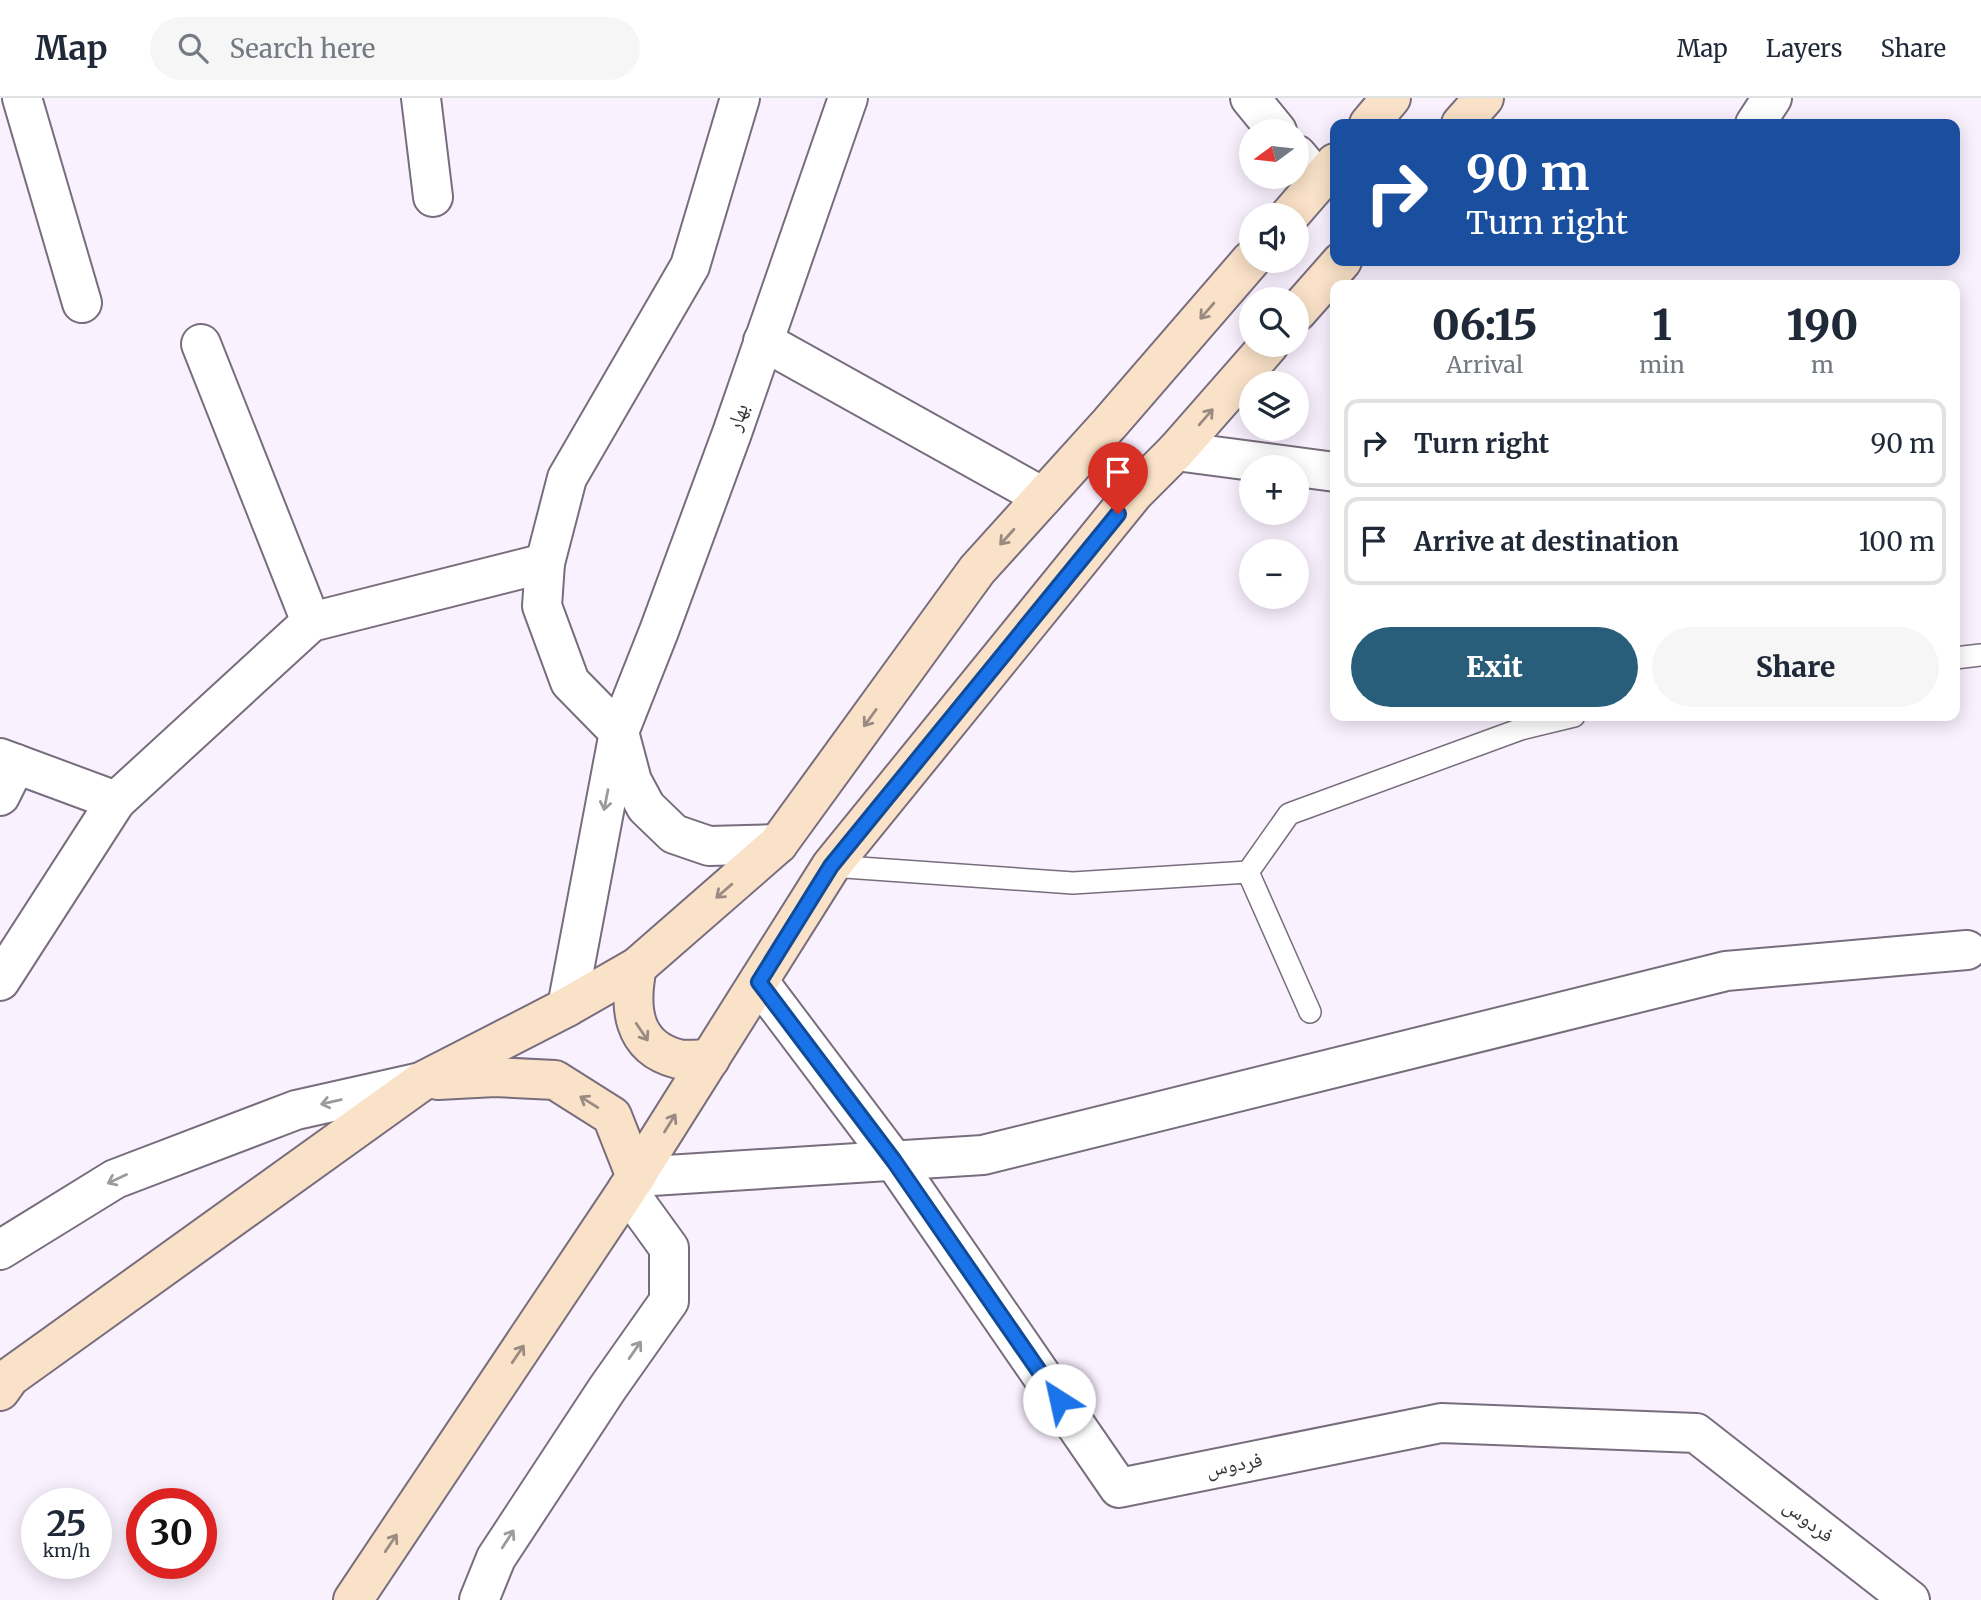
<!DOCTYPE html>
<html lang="en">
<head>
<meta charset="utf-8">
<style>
  body { margin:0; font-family:Merriweather,"Noto Naskh Arabic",serif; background:#f6f6f7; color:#1f2937; height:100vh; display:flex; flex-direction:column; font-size:26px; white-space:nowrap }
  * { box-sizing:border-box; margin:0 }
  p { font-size:23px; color:#747a83 }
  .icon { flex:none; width:38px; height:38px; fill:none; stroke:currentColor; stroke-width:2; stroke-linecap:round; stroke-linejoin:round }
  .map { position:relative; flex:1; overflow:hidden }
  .panel { position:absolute; left:1330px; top:182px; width:630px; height:441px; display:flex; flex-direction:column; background:#fff; border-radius:14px; box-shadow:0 4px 18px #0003 }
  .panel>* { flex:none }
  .guide { position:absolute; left:1330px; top:21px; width:630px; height:147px; border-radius:14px; box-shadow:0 4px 18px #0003; background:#1a4fa0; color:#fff; overflow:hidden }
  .needle { width:46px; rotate:255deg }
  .fabs { position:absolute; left:1239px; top:21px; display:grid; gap:14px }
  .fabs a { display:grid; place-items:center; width:70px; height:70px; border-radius:50%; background:#fff; box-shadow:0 4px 18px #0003; font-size:35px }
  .speed { position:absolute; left:21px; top:1390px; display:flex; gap:14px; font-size:35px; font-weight:700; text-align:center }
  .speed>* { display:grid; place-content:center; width:91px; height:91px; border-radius:50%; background:#fff; box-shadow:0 4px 18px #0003; line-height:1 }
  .speed small { font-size:18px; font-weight:400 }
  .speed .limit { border:10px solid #d22; background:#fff; color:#111 }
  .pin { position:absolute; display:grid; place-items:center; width:60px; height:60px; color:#fff; margin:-72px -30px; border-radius:50% 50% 50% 0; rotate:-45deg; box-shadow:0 0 7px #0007 }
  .pin .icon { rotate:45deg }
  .me { position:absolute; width:77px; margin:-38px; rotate:325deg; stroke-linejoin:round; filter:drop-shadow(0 0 5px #0008) }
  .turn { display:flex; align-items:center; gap:24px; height:147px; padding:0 21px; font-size:32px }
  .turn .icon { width:91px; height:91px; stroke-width:2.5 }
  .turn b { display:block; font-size:49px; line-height:60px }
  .eta { display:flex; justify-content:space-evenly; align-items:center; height:119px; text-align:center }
  .eta b { font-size:42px; font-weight:800; line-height:49px }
  .button { display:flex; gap:14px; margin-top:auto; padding:14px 21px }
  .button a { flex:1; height:80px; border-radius:42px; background:#295e7a; color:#fff; font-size:28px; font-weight:800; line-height:80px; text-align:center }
  .button a+a { background:#f6f6f7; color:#1f2937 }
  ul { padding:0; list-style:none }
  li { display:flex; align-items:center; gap:21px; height:88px; margin:0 14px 10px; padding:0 7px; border:4px solid #e0e1e3; border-radius:14px }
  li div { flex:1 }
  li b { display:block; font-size:26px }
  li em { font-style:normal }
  header { display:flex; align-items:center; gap:42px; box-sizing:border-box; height:98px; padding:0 35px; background:#fff; border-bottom:2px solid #e0e1e3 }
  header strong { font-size:33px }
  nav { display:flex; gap:38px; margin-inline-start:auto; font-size:24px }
  .search { width:490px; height:63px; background:#f6f6f7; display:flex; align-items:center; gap:18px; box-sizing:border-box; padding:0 24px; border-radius:38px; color:#747a83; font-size:26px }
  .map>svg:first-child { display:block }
</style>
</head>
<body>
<header>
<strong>Map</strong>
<div class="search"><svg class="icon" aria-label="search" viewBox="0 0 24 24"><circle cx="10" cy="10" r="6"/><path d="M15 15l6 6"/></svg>Search here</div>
<nav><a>Map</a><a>Layers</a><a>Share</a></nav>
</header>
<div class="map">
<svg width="1981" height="1502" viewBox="0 0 1981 1502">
  <rect width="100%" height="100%" fill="#faf1ff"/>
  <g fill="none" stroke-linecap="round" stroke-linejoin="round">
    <!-- service casing -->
    <g stroke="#786d7d" stroke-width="24">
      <g id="service">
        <polyline points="1955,560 1981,557"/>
        <polyline points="831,768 1073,785 1248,774 1310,914"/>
        <polyline points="1248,774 1289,716 1521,631 1574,618"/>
      </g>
    </g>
    <!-- minor casing -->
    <g stroke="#786d7d" stroke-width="42">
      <g id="minor">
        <polyline points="22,0 82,205"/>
        <polyline points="421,0 433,99"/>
        <polyline points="740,0 690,168 567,380 545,465 542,508 570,584 619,634 632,683 646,709 674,736 709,748 778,746"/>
        <polyline points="1250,0 1277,33"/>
        <polyline points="1755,26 1772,0"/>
        <polyline points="1297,57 1319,83"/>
        <polyline points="763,243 1043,399"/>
        <polyline points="201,246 311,524"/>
        <polyline points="1176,353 1335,374"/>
        <polyline points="0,660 116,703"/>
        <polyline points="0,698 16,666"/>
        <polyline points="0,883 116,703 311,524 545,465"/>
        <polyline points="759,884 894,1063 1119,1390 1441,1325 1696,1335 1910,1502"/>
        <polyline points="567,909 619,634 659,533 732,335 848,0"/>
        <polyline points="636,1079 983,1057 1726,873 1967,852"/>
        <polyline points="0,1152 115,1081 296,1012 421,984"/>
        <polyline points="479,1502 496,1460 607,1291 669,1203 669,1150 627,1092"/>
      </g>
    </g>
    <!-- secondary casing -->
    <g stroke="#786d7d" stroke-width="42">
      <g id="secondary">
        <polyline points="1369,26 1391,0"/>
        <polyline points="1461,26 1484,0"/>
        <polyline points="1290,117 1335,65"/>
        <polyline points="1297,214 1342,163"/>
        <path d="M637 869C629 908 631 949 678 961 687 963 700 961 710 961"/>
        <polyline points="438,982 495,979 555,982 612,1018 636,1079"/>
        <polyline points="0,1293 10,1279 421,984 567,909 637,869 778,746 977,472 1110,325 1251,162"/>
        <polyline points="353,1502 627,1092 831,768 1134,395 1176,353 1269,247"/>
      </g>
    </g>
    <!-- service -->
    <use href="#service" stroke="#fff" stroke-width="21"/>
    <!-- minor -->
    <use href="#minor" stroke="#fff" stroke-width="38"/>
    <!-- secondary -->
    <use href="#secondary" stroke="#fae2c8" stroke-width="38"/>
  </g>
  <!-- one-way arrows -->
  <defs><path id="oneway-shaft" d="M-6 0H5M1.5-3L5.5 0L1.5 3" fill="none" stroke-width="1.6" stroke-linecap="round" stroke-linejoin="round" transform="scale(1.75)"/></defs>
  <g stroke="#9a8b82">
    <use href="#oneway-shaft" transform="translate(1207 213) rotate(131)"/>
    <use href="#oneway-shaft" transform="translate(1206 319) rotate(-49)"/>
    <use href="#oneway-shaft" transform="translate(1007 439) rotate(132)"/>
    <use href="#oneway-shaft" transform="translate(870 620) rotate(126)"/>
    <use href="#oneway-shaft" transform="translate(724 793) rotate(139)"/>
    <use href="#oneway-shaft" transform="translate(642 934) rotate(56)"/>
    <use href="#oneway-shaft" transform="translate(589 1004) rotate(-148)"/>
    <use href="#oneway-shaft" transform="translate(670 1025) rotate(-58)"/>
    <use href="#oneway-shaft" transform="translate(518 1256) rotate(-56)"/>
    <use href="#oneway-shaft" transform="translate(391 1445) rotate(-56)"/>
  </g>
  <g stroke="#9c9a9d">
    <use href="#oneway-shaft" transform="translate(606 702) rotate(101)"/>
    <use href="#oneway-shaft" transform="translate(331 1004) rotate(167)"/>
    <use href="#oneway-shaft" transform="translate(117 1081) rotate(155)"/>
    <use href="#oneway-shaft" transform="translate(635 1252) rotate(-55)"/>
    <use href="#oneway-shaft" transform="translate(508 1441) rotate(-57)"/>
  </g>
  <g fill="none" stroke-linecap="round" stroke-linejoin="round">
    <!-- route casing -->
    <g stroke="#114b97" stroke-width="18">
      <polyline id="route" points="1059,1302 894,1063 759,884 831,768 1118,416"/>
    </g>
    <!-- route -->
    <use href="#route" stroke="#1a73e8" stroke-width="12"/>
  </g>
  <g text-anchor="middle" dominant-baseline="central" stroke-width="7" stroke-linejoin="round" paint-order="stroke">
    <!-- street labels -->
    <g font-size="21" fill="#39343b" stroke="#fff">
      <text transform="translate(737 319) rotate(-71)">بهار</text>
      <text transform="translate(1234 1366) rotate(-11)">فردوس</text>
      <text transform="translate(1809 1422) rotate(38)">فردوس</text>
    </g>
  </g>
</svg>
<div class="fabs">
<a><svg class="needle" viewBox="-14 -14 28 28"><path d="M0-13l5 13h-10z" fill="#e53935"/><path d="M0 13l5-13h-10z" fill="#747a83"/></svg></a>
<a><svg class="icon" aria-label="sound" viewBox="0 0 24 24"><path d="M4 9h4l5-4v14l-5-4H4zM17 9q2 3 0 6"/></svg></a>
<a><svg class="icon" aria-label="search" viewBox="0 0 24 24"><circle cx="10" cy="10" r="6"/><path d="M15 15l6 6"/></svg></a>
<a><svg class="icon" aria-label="layers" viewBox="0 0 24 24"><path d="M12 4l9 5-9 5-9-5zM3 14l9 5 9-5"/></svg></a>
<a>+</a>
<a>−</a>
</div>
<div class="speed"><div>25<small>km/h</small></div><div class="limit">30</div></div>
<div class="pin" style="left:1118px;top:416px;background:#d93025"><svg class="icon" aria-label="arrive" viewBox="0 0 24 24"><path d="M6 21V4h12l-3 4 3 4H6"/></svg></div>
<svg class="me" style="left:1059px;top:1302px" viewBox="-20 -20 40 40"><circle r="19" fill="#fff"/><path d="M0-13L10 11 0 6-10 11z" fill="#1a73e8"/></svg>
<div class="guide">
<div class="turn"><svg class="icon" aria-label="right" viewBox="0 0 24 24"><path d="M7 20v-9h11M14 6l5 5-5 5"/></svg><div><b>90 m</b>Turn right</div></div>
</div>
<section class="panel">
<div class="eta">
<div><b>06:15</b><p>Arrival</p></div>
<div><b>1</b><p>min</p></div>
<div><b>190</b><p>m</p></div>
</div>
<ul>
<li><svg class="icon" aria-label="right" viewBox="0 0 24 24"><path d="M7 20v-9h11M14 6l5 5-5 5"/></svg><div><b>Turn right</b></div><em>90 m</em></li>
<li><svg class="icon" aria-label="arrive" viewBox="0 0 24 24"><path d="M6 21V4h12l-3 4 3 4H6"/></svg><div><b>Arrive at destination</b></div><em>100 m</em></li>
</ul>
<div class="button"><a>Exit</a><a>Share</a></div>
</section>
</div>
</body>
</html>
